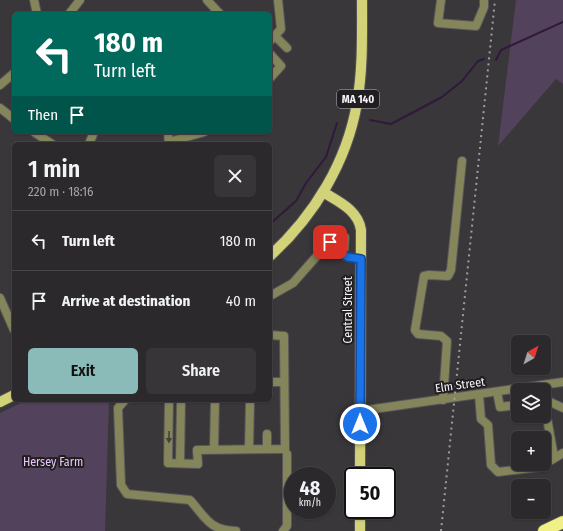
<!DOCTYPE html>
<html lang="en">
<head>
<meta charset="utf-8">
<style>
  body { margin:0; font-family:"Fira Sans Condensed",sans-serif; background:#373538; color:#f1f3f6; height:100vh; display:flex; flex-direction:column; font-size:15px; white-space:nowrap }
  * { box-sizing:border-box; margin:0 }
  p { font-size:13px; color:#a6a6a9 }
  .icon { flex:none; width:22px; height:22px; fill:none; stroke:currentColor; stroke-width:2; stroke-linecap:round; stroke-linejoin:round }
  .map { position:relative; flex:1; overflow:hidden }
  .side { position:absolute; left:12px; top:142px; width:260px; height:260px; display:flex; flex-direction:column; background:#2b292c; border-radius:6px; box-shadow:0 1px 3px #0004,0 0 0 1px #474548 }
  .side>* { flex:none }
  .top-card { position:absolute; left:12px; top:12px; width:260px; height:122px; border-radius:6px; box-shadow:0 1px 3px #0004,0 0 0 1px #474548; background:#00695c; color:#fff; overflow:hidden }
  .needle { width:26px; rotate:39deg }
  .buttons { position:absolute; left:511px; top:335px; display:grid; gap:8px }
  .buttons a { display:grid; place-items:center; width:40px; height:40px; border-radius:6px; background:#2b292c; box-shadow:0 1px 3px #0004,0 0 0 1px #474548; font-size:20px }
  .speed { position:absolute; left:284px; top:467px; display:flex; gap:8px; font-size:20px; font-weight:700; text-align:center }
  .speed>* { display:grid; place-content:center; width:52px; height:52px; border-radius:50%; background:#2b292c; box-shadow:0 1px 3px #0004,0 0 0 1px #474548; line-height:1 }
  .speed small { font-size:10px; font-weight:400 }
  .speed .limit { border:2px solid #111; border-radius:6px; background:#fff; color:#111 }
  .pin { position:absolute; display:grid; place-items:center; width:34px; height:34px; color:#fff; margin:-17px; border-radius:8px; box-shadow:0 2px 6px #0006 }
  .me { position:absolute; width:44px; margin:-22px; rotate:0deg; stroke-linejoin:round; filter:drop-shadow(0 0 3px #0008) }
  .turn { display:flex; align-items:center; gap:14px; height:84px; padding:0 16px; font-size:18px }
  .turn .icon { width:52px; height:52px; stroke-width:2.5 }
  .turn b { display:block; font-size:28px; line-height:34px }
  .then { display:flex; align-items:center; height:38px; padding:0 16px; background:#0003; gap:8px; font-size:15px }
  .round { display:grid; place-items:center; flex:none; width:42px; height:42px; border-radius:6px; background:#373538 }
  .headline { display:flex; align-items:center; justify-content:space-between; height:68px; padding:0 16px }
  h1 { font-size:24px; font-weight:600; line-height:30px }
  .primary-button { display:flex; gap:8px; margin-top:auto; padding:8px 16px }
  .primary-button a { flex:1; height:46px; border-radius:6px; background:#8bbbb9; color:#111; font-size:16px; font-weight:600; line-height:46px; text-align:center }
  .primary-button a+a { background:#373538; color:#f1f3f6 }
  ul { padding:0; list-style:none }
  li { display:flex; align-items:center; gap:12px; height:60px; padding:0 16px; border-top:1px solid #474548 }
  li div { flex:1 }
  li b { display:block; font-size:15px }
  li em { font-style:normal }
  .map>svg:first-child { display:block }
</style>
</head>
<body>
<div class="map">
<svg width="563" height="531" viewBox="0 0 563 531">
  <rect width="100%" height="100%" fill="#39373a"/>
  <!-- green -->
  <g fill="#53425c">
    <polygon points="516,0 563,0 563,84 556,79 498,146"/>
    <polygon points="27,400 109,400 105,531 0,531 0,413"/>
  </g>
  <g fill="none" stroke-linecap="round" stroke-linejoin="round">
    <!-- stream -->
    <g stroke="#31183c" stroke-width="2">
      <polyline points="496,60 501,50 563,22"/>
      <polyline points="370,120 391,124 442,97 462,81 478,61 484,59"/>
      <polyline points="270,224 296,201 306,183 326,157 337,123"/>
    </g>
    <!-- minor casing -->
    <g stroke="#575558" stroke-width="10">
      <g id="minor">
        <polyline points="34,0 37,14"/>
        <polyline points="207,0 220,14"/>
        <polyline points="441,0 438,23 476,26 484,7 484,0"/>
        <polyline points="69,14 80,0"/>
        <polyline points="275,36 287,48"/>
        <polyline points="270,41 281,29 278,0"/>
        <polyline points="270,54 281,66 270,78"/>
        <polyline points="0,85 14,73"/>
        <polyline points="0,108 14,119"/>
        <polyline points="34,132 52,144"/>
        <polyline points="168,132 169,144"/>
        <polyline points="169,142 204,132"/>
        <polyline points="89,144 94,132"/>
        <polyline points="330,242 347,257 361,259"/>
        <polyline points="270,296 293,283 338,232 345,237 344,254"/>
        <polyline points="0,298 14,330"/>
        <polyline points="270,382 284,382"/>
        <polyline points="497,392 500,407 518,405"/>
        <polyline points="479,395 481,419 488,425 491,465 498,472 540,467 563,453"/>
        <path d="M125 400 118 408 121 485 127 494 190 500C206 518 209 530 236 531"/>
        <polyline points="169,400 168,463 198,464 197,450 285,449 284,336 270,335"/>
        <polyline points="443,400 447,341 441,336 418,334 415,330 424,276 429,275 448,276 451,270 462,161"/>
        <polyline points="544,401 548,401 545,385"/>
        <polyline points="360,411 563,382"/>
        <polyline points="214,449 215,400"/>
        <polyline points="249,449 250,400"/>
        <polyline points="267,449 267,434"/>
        <polyline points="554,457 545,407 548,401 563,408"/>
        <polyline points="180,463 181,400"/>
        <polyline points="283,531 287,526 287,454"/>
      </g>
    </g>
    <!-- major casing -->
    <g stroke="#575558" stroke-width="12">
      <g id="major">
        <path d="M323 192C339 202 358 210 361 230L360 476"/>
        <path d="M270 256C314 216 347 162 357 103 363 69 362 34 362 0"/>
        <polyline points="0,402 14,395"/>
        <polyline points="360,531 360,510"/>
      </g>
    </g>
    <!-- highway casing -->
    <g stroke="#575558" stroke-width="14">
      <polyline id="highway" points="544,531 563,522"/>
    </g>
    <!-- minor -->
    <use href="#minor" stroke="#85855c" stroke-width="8"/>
    <!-- major -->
    <use href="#major" stroke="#d2d279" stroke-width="10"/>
    <!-- highway -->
    <use href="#highway" stroke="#f1f084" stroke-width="12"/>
    <!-- rail -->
    <polyline stroke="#9f9da0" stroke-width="2" stroke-dasharray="2 4" stroke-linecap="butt" points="441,531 495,0"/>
  </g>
  <!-- one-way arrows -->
  <defs><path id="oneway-solid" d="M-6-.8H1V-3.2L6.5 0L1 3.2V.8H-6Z"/></defs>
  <use fill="#434235" href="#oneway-solid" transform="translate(169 437) rotate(91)"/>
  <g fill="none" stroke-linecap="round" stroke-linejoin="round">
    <!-- route casing -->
    <g stroke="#114b97" stroke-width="10">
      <polyline id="route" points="330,242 347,257 361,259 360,424"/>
    </g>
    <!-- route -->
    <use href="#route" stroke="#1a73e8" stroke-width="7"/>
  </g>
  <g text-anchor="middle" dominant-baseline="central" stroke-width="4" stroke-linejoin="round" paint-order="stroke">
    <!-- shield labels -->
    <rect fill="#201e20" stroke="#b6b4b6" stroke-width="1" x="337" y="90" width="42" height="18" rx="3"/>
    <g font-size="11" font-weight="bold" fill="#f6f4f6">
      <text x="358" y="99">MA 140</text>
    </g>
    <!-- street labels -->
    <g font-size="12" fill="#f6f4f6" stroke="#201e20">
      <text transform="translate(348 310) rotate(-90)">Central Street</text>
      <text transform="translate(460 385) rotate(-8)">Elm Street</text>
    </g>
    <!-- park labels -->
    <g font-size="12" fill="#e8c5fa" stroke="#201e20">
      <text x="53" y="462">Hersey Farm</text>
    </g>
  </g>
</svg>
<div class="buttons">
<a><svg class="needle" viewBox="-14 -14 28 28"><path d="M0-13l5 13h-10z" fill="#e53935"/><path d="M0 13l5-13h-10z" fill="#a6a6a9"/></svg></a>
<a><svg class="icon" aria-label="layers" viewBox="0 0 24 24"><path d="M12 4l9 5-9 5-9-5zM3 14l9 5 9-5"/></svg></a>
<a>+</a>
<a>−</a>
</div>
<div class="speed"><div>48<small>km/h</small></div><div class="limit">50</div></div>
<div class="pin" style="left:330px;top:242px;background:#d93025"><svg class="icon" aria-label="arrive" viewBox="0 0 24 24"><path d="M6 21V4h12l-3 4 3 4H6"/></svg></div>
<svg class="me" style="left:360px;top:424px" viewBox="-20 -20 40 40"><circle r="17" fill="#1a73e8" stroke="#fff" stroke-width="3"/><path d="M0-11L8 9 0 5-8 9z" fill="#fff"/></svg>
<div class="top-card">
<div class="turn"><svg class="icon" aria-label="left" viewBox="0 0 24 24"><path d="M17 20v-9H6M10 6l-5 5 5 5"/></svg><div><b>180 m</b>Turn left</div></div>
<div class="then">Then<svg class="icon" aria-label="arrive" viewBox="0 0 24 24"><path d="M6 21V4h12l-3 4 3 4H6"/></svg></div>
</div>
<section class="side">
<div class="headline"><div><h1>1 min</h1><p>220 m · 18:16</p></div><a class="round"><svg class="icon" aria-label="close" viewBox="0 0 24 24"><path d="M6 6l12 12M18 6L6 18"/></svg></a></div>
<ul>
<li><svg class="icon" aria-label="left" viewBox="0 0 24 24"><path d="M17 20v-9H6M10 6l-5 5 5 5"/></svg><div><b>Turn left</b></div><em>180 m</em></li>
<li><svg class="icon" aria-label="arrive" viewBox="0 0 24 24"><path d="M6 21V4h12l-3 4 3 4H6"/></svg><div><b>Arrive at destination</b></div><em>40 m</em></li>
</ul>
<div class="primary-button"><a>Exit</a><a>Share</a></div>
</section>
</div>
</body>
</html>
